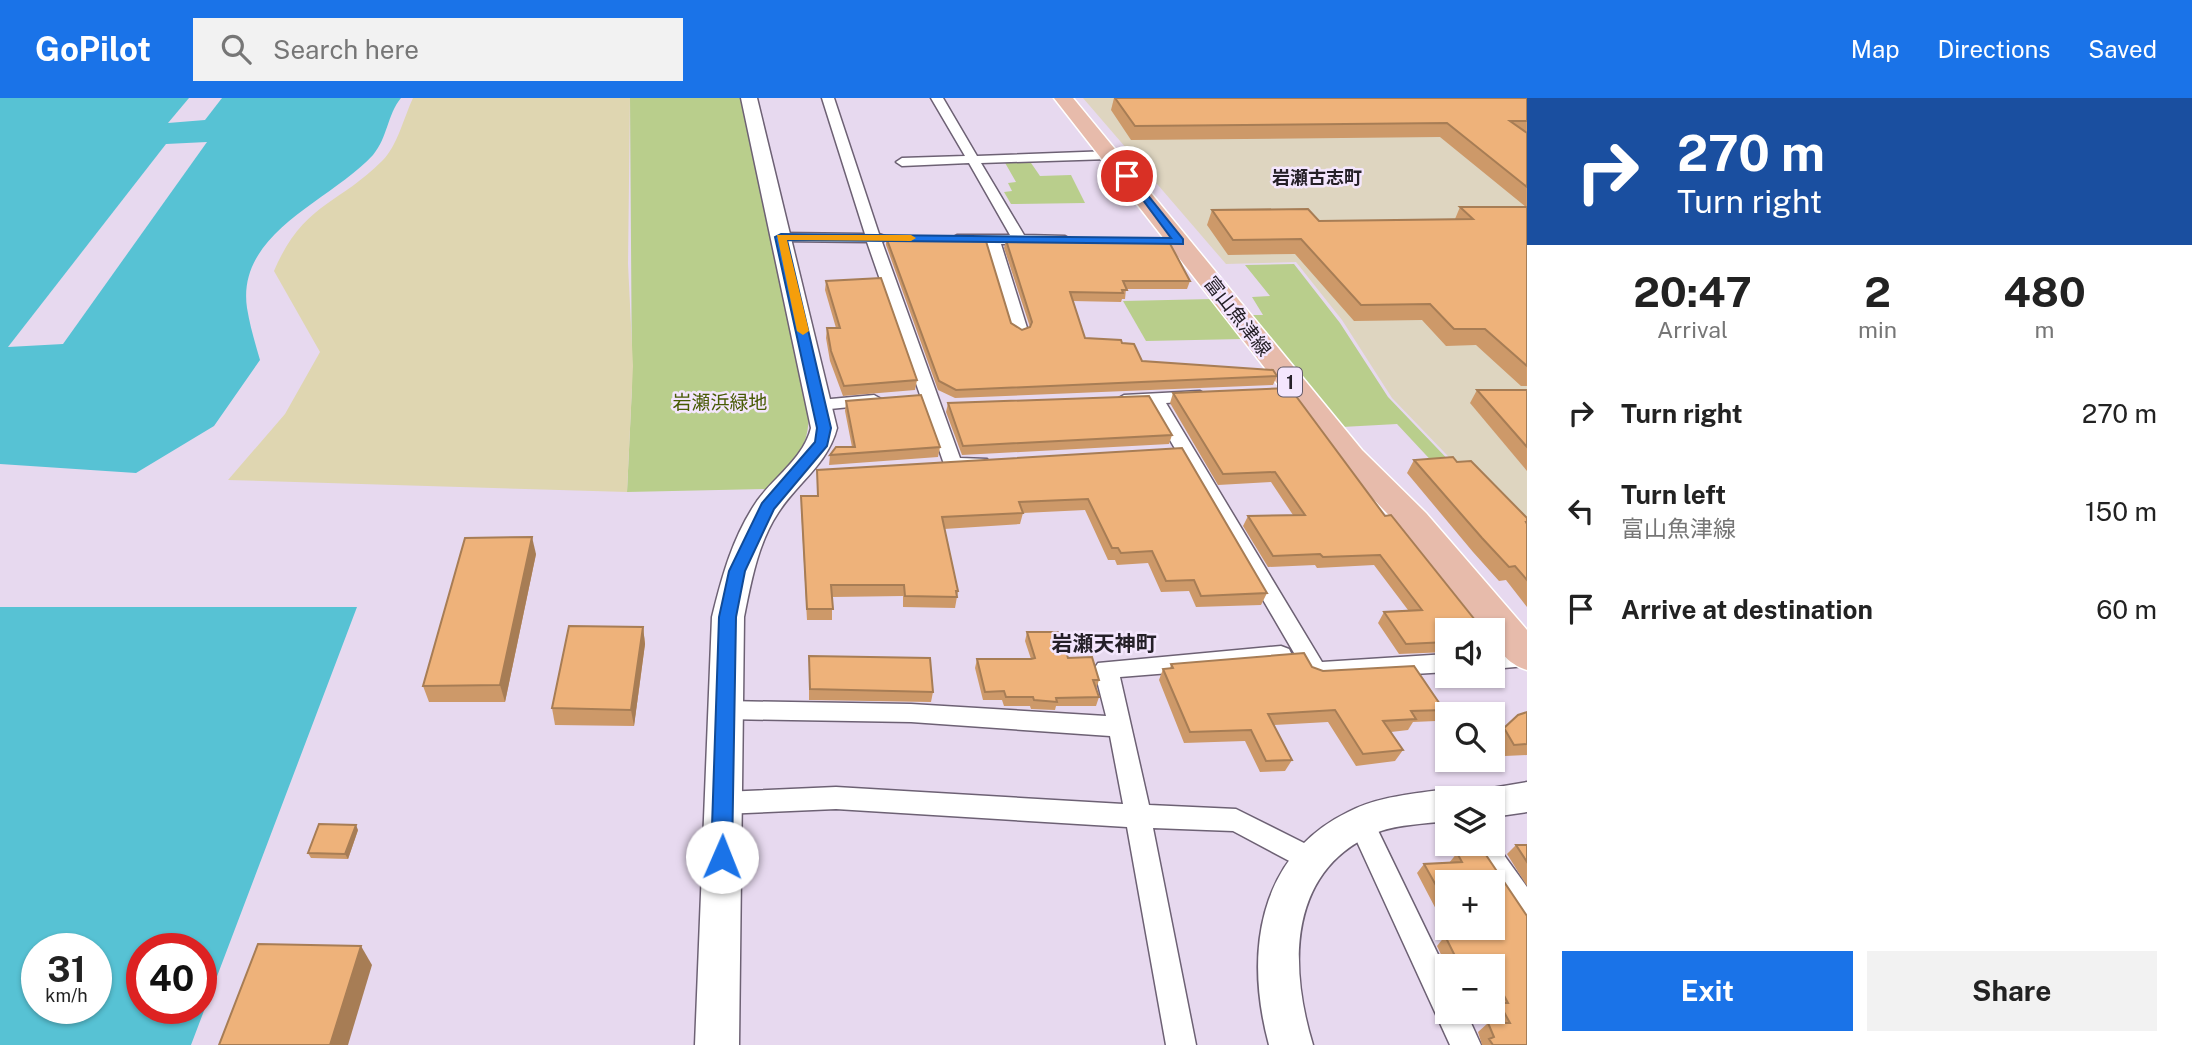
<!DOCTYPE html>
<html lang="en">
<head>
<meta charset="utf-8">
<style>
  body { margin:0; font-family:"Public Sans","Noto Sans JP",sans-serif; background:#f2f2f2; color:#222; height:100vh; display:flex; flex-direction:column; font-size:26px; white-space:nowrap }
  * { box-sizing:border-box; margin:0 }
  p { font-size:23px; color:#767676 }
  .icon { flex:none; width:38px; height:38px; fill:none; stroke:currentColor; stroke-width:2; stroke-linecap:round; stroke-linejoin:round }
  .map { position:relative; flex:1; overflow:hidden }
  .sheet { display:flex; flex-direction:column; background:#fff; width:665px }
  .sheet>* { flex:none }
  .top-card { background:#1a4fa0; color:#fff; overflow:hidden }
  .controls { position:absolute; left:1435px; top:520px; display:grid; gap:14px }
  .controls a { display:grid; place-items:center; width:70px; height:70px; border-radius:0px; background:#fff; box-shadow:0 2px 5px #0004; font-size:35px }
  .speed { position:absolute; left:21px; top:835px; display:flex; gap:14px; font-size:35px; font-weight:700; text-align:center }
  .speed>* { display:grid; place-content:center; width:91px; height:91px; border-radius:50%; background:#fff; box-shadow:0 2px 5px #0004; line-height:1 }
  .speed small { font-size:18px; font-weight:400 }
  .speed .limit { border:10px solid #d22; background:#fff; color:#111 }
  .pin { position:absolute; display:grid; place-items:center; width:60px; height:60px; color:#fff; margin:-30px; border:4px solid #fff; border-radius:50%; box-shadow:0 2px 7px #0007 }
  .me { position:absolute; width:77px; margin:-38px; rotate:1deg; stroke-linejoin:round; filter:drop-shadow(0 0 5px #0008) }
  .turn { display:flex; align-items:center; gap:24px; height:147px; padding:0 35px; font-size:32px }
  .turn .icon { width:91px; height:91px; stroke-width:2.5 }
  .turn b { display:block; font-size:49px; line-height:60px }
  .eta { display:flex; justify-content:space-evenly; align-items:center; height:119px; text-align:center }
  .eta b { font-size:42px; font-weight:700; line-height:49px }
  .cta { display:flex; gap:14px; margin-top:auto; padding:14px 35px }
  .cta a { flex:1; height:80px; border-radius:0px; background:#1a73e8; color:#fff; font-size:28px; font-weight:700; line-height:80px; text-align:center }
  .cta a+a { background:#f2f2f2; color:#222 }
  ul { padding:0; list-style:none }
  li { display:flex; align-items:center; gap:21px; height:98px; padding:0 35px }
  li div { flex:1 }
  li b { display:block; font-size:26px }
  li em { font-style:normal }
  header { display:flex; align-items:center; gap:42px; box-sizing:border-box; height:98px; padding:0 35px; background:#1a73e8; color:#fff }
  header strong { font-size:33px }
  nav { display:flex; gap:38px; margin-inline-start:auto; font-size:24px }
  .search { width:490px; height:63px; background:#f2f2f2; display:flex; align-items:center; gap:18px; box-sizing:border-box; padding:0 24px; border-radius:0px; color:#767676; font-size:26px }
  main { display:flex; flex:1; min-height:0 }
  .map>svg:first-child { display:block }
</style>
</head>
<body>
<header>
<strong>GoPilot</strong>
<div class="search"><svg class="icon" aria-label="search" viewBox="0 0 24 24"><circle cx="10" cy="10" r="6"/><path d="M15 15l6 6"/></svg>Search here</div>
<nav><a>Map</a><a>Directions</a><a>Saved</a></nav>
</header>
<main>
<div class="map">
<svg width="1527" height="947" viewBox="0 0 1527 947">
  <rect width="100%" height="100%" fill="#e7d9ef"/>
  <!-- industrial -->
  <polygon fill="#ded5c0" points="1083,0 1527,0 1527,452 1470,381 1392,300 1342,222 1296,164 1226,166"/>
  <!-- green -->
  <g fill="#b9ce8c">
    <path d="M630 0H744L808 294C812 346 803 354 768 391L627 394 632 288Z"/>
    <polygon points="1029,62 1040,78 1071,77 1085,105 1011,106 1004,94 1012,93 1008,85 1016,84 1004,63"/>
    <polygon points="1294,166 1340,225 1388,299 1458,372 1439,371 1397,326 1342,329 1251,217 1263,217 1252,199 1270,198 1245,167"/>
    <polygon points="1213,201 1243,241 1146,243 1123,203"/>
  </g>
  <!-- sand -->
  <path fill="#dfd6b1" d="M413 0H630L628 166 633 268 627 394 228 382 285 316 320 254 274 173C303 105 337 108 382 63 397 49 404 19 413 0Z"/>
  <!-- water -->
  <g fill="#57c2d4" fill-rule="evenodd">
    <path d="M0 0H401C387 17 388 39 373 57 331 103 236 134 247 210 250 228 255 245 260 262L214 328 136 375 0 366Z"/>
    <path d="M0 509H357L191 947H0ZM37 850H96V910H37ZM142 850H201V910H142Z"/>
  </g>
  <!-- pier -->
  <g fill="#e7d9ef">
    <polygon points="189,0 222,0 205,22 168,25"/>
    <polygon points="207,44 63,246 8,249 166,46"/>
  </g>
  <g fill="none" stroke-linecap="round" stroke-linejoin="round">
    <!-- street casing -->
    <g stroke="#6d6174" stroke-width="3">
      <g id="street">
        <polygon points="822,0 834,0 879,136 890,140 882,144 960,360 987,361 989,365 987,369 953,372 944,366 867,144 781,143 774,139 781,135 865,136"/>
        <polygon points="931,0 943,0 977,58 1110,53 1116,57 1110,61 981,65 1024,137 1065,138 1072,142 1065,146 1001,146 1028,233 1026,236 1020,238 1012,233 986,146 957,145 950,141 957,137 1010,137 969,65 902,68 896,64 902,60 965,58"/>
        <polygon points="1200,293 1209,298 1206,302 1166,305 1322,564 1447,556 1447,574 1316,582 1308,579 1149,306 1124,307 1115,302 1124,297"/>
        <polygon points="874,297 883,302 880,306 820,312 811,307 820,302"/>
        <polygon points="1281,548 1289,551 1292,557 1289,563 1281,566 1120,579 1149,707 1236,711 1320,753 1323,762 1320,771 1310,774 1233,733 1153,730 1196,947 1166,947 1127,729 836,711 723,716 714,713 710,705 714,697 723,694 836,689 1123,706 1110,638 911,624 725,621 717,619 713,612 717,605 725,603 911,606 1106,618 1094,571 1098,565"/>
        <polygon points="1527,550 1527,568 1493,571 1493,553"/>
        <polygon points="1361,713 1370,716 1447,875 1447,914 1466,914 1481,947 1450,947 1348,724 1352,716"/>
        <polygon points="1493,742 1527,789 1527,825 1517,821 1467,746 1493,746"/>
      </g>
    </g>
    <!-- secondary casing -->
    <g stroke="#6d6174" stroke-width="3">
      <g id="secondary">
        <path d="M741 0H757L837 330C828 366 797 385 778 415 758 445 751 484 744 519L739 947H695L712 519C722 478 733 438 757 403 775 378 803 361 811 330Z"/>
        <polygon points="1527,684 1527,714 1493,719 1493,700 1476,700 1480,692"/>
        <path d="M1447 691 1460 696 1462 700H1447V723C1425 726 1400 726 1378 734 1287 771 1289 868 1313 947H1269C1245 858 1256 759 1348 714 1379 698 1413 696 1447 691Z"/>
      </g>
    </g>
    <!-- primary casing -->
    <g stroke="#fff" stroke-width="3">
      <path id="primary" d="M1054 0H1073L1362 352 1426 415 1527 532V572C1510 567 1493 551 1493 532H1484L1402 431 1340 366Z"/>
    </g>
    <!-- street -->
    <use href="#street" fill="#fff" fill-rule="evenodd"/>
    <!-- secondary -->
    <use href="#secondary" fill="#fff" fill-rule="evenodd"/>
    <!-- primary -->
    <use href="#primary" fill="#e7bbab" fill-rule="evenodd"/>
  </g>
  <!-- wall -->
  <g fill="#cd9969" fill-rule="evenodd">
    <polygon points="1114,0 1527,0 1527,288 1521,288 1476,247 1446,248 1422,222 1354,223 1295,156 1228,157 1207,127 1212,112 1319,123 1455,121 1460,109 1526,109 1440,39 1131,42 1111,12"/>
    <polygon points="886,139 1011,225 1022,232 1030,229 1004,150 1006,142 1190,183 1187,191 1126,191 1125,201 1122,201 1121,204 1072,203 1085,240 1122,245 1142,263 1277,278 1273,287 955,300 938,292 886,147"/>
    <polygon points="826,183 917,282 915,292 843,298 830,263 826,240 827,230 836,230 825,192"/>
    <polygon points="1290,290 1447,532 1447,554 1399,556 1378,525 1384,514 1408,512 1374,467 1317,470 1315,467 1268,469 1243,428 1248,418 1293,417 1271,384 1218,387 1170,305 1173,295"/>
    <polygon points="1477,292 1527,292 1527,373 1470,305"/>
    <polygon points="846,303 940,349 938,359 829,367 830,357 852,349 845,313"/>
    <polygon points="948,305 1172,337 1169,346 962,357 946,314"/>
    <polygon points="1182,350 1267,495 1261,507 1196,509 1189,493 1161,494 1148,465 1117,467 1115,462 1108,462 1085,412 1023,415 1020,426 944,431 958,493 955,510 903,509 903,498 832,499 832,522 807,522 801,409 801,398 817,398 817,372"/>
    <polygon points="1414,362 1457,364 1527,420 1527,509 1506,482 1499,483 1473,454 1407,375"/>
    <polygon points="536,456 505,604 429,604 423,588"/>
    <polygon points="643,529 645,546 634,628 555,627 552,610"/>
    <polygon points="1027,534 1068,560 1099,582 1096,591 1099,599 1096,608 1056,608 1055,612 1031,611 1030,608 1004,608 1002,602 983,602 975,570 977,561 1031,561 1025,543"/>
    <polygon points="809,558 933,594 931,604 809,602"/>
    <polygon points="1171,566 1312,569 1444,612 1436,623 1413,624 1408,632 1391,634 1403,652 1395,663 1356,668 1328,624 1274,627 1292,662 1285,673 1260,674 1245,643 1184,645 1159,582 1163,571 1170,571"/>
    <polygon points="1527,614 1527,657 1505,658 1495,641 1504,630"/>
    <polygon points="358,732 348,761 311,760 308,755"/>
    <polygon points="1516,747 1527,747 1527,788 1507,756"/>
    <path d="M1484 754 1527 947H1482L1478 934 1488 925H1495L1489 914H1493V911L1495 908 1493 903V868H1447V869L1437 848 1445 838H1450L1417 775 1424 766 1449 765 1457 755ZM1447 784 1493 830H1447Z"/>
  </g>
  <!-- shaded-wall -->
  <g fill="#a77d55">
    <polygon points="532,439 536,456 505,604 500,587"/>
    <polygon points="643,529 645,546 634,628 631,612"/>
    <polygon points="356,727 358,732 348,761 345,756"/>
    <polygon points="361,848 372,867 348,947 330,947"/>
  </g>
  <!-- building -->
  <g fill="#eeb27a" stroke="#a77d55" stroke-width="2">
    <polygon points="1115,0 1527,0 1527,23 1510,23 1527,35 1527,89 1447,25 1135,28"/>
    <polygon points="1460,109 1527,109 1527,268 1485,231 1454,231 1430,206 1361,207 1301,141 1233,142 1212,112 1308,111 1319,123 1473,121"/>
    <polygon points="886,139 985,140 1011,225 1022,232 1030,229 1032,224 1006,142 1168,142 1190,183 1123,183 1127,192 1122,192 1123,195 1070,194 1085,240 1121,242 1122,245 1134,246 1142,263 1273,272 1277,278 956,292 939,283"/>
    <polygon points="881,180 917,282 844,288 831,253 827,230 840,230 826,183"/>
    <polygon points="1290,290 1385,418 1391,417 1483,532 1447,532 1447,544 1406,546 1384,514 1422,512 1380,457 1323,459 1320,456 1273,458 1248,418 1305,417 1275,374 1223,376 1173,295"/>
    <polygon points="1477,292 1527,292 1527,349"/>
    <polygon points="921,297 940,349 830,357 836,349 855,349 846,303"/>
    <polygon points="1149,298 1172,337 963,348 948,305"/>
    <polygon points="1182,350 1267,495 1201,498 1194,482 1166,483 1152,453 1121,455 1118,450 1112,450 1088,401 1019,404 1023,415 942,419 958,493 956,493 957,499 905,498 904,487 831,487 833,511 807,511 801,398 818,398 817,372"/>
    <polygon points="1453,359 1457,364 1471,363 1527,420 1527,424 1526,424 1527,426 1527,482 1515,468 1509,469 1482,440 1414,362"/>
    <polygon points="532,439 500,587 423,588 465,440"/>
    <polygon points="569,528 643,529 631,612 552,610"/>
    <polygon points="1027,534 1060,534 1068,560 1092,559 1099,582 1093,582 1099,599 1056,600 1057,604 1034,602 1033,599 1006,599 1004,593 985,594 977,561 1031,561 1035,560"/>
    <polygon points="1304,555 1312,569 1323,573 1414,568 1444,612 1411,613 1416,621 1383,623 1403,652 1363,656 1335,612 1268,616 1292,662 1266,663 1251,632 1190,634 1163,571 1173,570 1171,566"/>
    <polygon points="809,558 930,560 933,594 810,591"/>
    <polygon points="1527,614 1527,646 1514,647 1504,630 1518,617"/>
    <polygon points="319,726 356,727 345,756 308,755"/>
    <polygon points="1516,747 1527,747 1527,764"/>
    <polygon points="1484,754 1527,818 1527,947 1493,947 1489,941 1494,939 1488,925 1510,925 1499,905 1508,905 1493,877 1493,868 1488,868 1483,860 1457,862 1445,838 1464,838 1459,830 1493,830 1493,784 1447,784 1447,807 1424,766 1462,764 1457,755"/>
    <polygon points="258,846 361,848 330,947 219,947"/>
  </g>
  <!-- route -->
  <polygon fill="#1a73e8" stroke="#114b97" stroke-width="2" points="1123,75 1130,75 1183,141 1183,146 787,142 831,330 827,348 774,411 745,473 736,519 732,759 729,765 722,768 714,765 711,759 719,519 729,473 762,405 815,344 817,330 775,139 781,136 1171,140"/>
  <!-- slow -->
  <polygon fill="#f59e0b" points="777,137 911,137 916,140 911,143 787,142 809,233 803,237 797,233"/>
  <g text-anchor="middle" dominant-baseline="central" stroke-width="5" stroke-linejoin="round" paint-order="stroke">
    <!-- far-neighbourhood labels -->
    <g font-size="18" font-weight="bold" fill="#252028" stroke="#f4e6fd">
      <text x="1317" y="79">岩瀬古志町</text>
    </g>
    <!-- shield labels -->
    <rect fill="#f4e6fd" stroke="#635b68" stroke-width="2" x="1278" y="269.5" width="24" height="29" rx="5"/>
    <g font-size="18" font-weight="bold" fill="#252028">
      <text x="1290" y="284">1</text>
    </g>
    <!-- street labels -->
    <g font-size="19" fill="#252028" stroke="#f4e6fd">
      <text transform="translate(1238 218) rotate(52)">富山魚津線</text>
    </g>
    <!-- park labels -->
    <g font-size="19" fill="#475a04" stroke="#f4e6fd">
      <text x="720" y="304">岩瀬浜緑地</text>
    </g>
    <!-- neighbourhood labels -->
    <g font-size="21" font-weight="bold" fill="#252028" stroke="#f4e6fd">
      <text x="1104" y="545">岩瀬天神町</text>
    </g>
  </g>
</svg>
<div class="controls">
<a><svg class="icon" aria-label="sound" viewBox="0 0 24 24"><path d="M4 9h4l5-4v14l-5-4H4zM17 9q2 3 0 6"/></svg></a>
<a><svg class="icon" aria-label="search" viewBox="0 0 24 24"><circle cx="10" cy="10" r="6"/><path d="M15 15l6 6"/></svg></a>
<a><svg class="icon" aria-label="layers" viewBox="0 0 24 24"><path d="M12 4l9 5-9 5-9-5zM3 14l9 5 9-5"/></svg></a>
<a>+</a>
<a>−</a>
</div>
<div class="speed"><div>31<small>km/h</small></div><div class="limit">40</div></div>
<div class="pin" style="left:1127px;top:78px;background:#d93025"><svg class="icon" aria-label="arrive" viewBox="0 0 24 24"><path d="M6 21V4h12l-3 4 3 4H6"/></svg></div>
<svg class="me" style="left:722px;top:759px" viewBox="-20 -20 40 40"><circle r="19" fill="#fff"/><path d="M0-13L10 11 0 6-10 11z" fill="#1a73e8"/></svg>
</div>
<section class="sheet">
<div class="top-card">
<div class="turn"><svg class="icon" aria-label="right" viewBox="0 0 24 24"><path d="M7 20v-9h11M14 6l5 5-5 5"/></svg><div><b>270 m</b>Turn right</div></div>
</div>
<div class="eta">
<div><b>20:47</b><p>Arrival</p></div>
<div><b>2</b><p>min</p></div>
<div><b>480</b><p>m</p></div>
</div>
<ul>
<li><svg class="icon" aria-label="right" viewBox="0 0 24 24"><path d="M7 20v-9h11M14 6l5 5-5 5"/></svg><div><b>Turn right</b></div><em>270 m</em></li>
<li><svg class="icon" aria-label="left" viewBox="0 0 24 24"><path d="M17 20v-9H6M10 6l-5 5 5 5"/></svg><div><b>Turn left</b><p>富山魚津線</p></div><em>150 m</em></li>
<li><svg class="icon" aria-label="arrive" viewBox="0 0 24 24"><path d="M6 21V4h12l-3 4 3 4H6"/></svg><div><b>Arrive at destination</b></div><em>60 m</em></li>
</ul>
<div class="cta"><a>Exit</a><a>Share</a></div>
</section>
</main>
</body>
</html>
